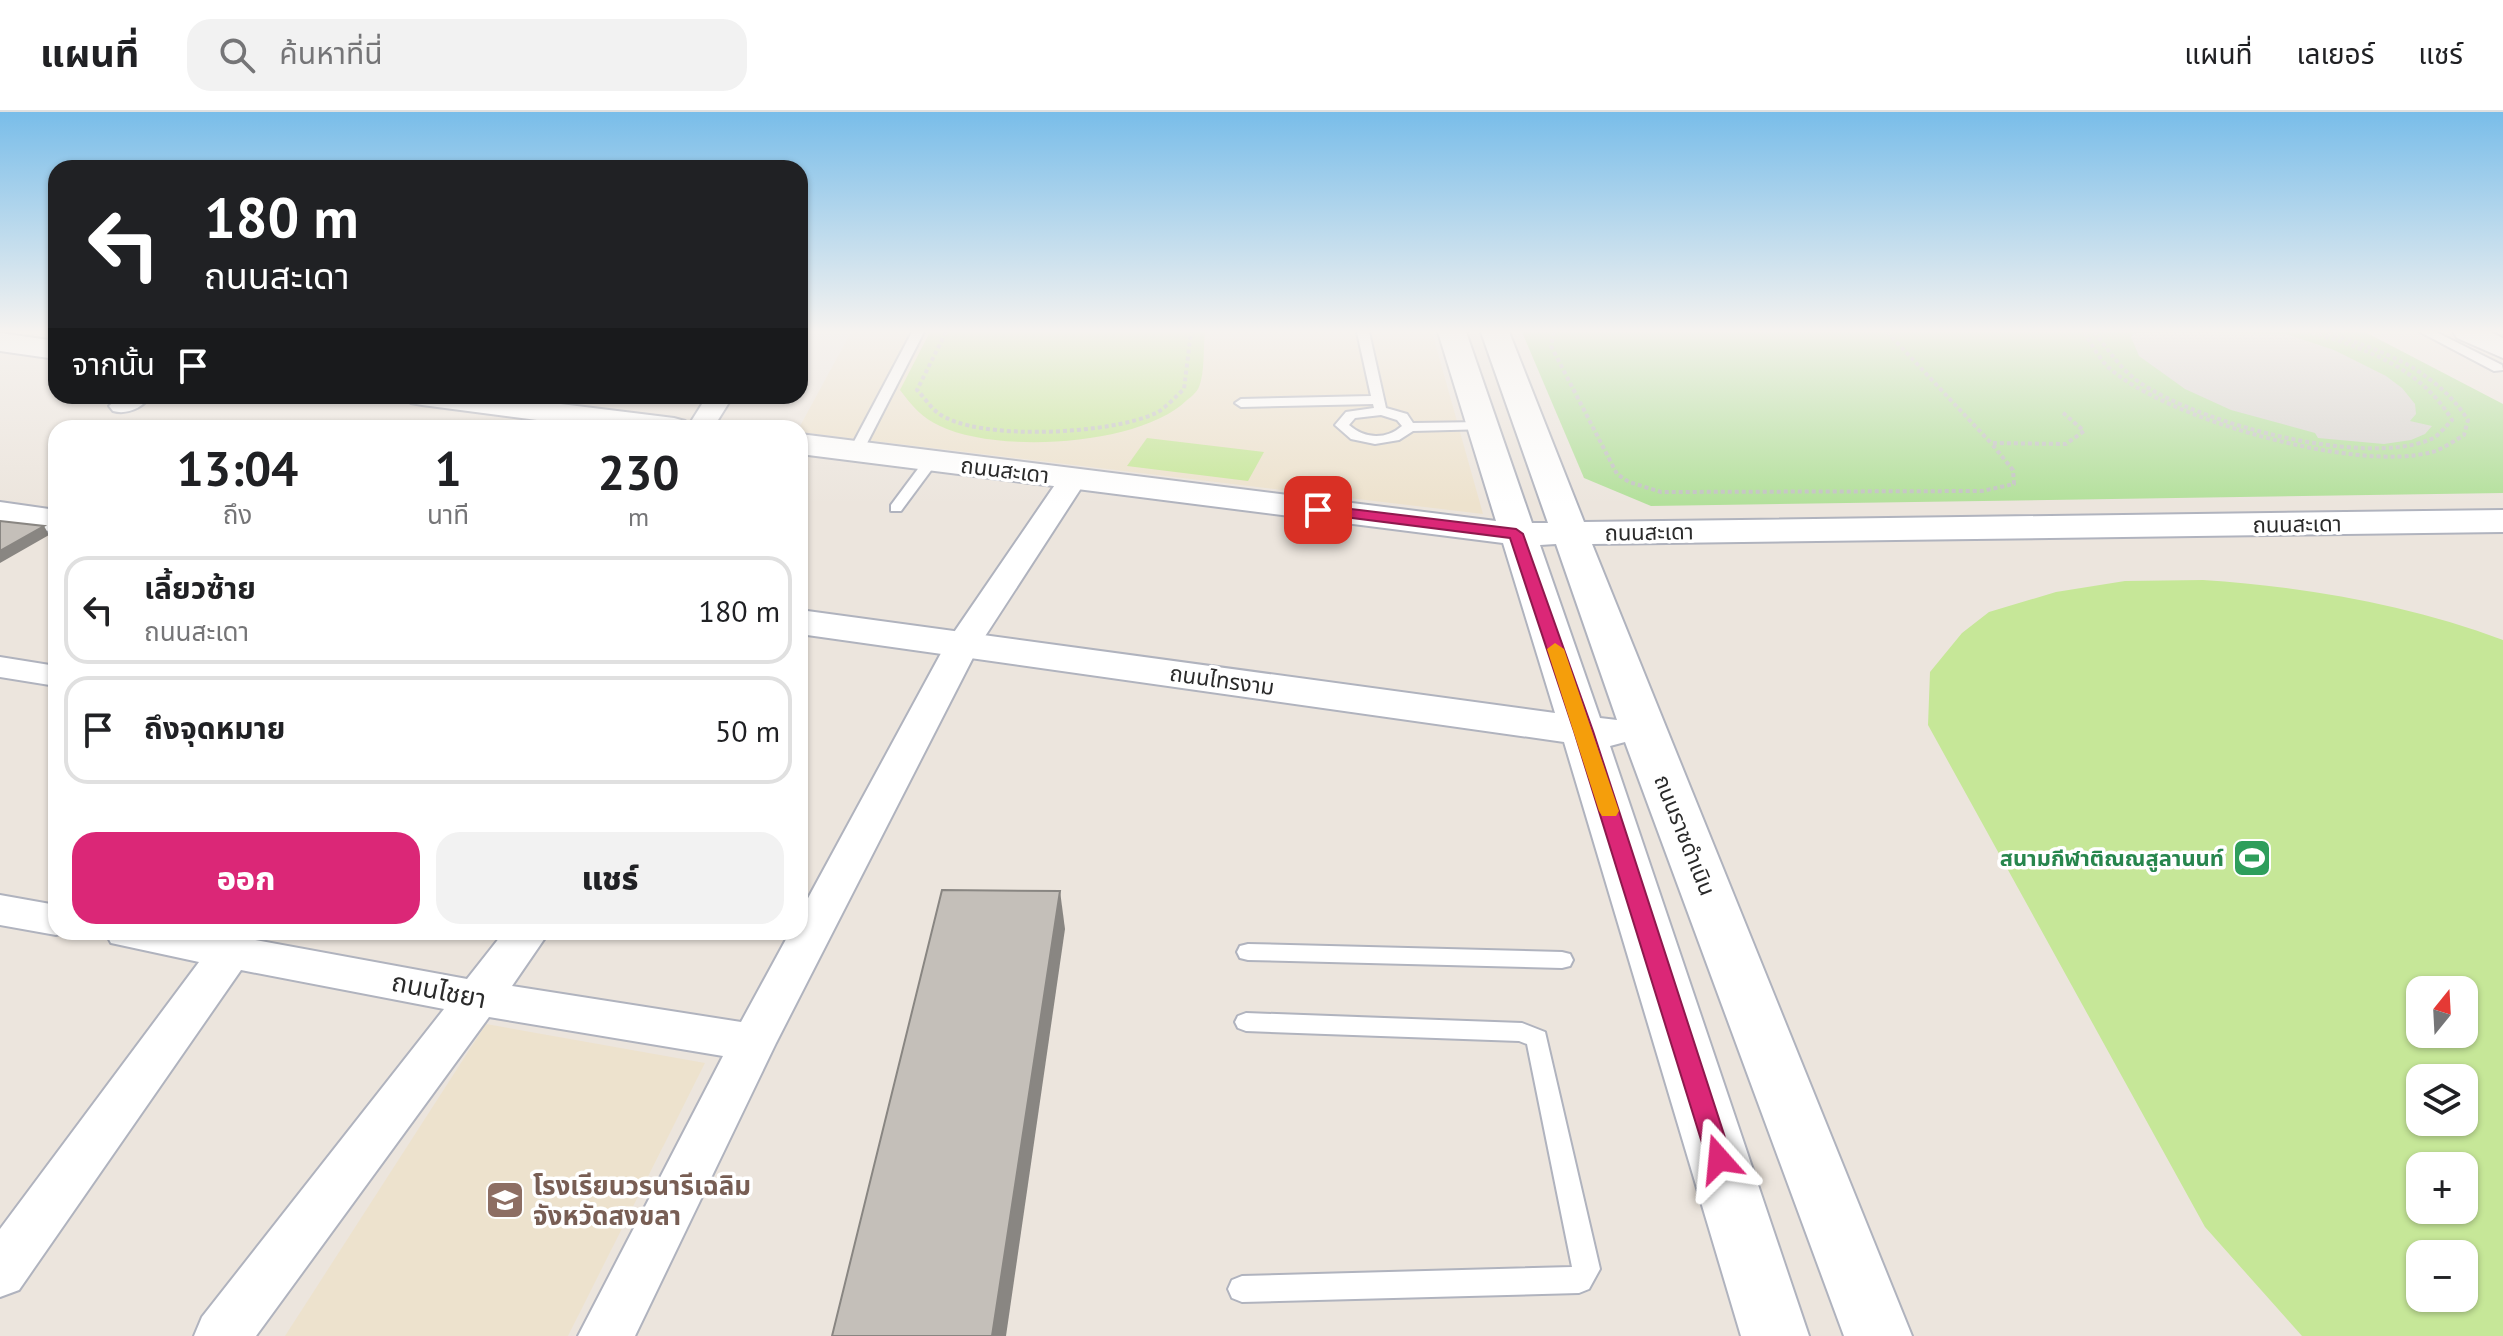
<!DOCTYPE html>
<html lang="th">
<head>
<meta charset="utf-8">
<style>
  body { margin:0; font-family:"PT Sans","Noto Sans Thai",sans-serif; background:#f2f2f2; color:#202124; height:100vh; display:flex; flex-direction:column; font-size:30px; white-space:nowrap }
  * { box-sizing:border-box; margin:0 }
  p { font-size:26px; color:#757577 }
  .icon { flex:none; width:44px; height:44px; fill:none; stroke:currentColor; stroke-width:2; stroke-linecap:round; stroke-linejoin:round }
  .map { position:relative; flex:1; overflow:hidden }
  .sheet { position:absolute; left:48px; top:308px; width:760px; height:520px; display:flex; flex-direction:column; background:#fff; border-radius:24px; box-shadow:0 2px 6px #0004 }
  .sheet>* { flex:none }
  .guide { position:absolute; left:48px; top:48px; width:760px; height:244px; border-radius:24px; box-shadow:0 2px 6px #0004; background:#202124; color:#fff; overflow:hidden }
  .needle { width:52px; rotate:18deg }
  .controls { position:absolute; left:2406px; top:864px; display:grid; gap:16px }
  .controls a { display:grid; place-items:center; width:72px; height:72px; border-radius:16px; background:#fff; box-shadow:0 2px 6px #0004; font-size:40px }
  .pin { position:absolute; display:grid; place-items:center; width:68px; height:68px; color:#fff; margin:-34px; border-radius:16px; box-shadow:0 4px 12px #0006 }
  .me { position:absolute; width:88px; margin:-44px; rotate:342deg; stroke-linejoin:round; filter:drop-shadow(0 0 6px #0008) }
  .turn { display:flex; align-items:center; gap:28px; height:168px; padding:0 24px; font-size:36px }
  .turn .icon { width:104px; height:104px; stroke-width:2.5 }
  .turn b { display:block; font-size:56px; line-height:68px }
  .then { display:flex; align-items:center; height:76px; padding:0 24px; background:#0003; gap:16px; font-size:30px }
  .eta { display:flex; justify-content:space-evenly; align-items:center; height:136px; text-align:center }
  .eta b { font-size:48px; font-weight:800; line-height:56px }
  .cta { display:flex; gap:16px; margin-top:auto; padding:16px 24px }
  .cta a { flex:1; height:92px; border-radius:24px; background:#db2777; color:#fff; font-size:32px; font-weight:800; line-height:92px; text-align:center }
  .cta a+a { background:#f2f2f2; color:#202124 }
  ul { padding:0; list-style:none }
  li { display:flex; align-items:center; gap:24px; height:108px; margin:0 16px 12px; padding:0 8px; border:4px solid #e0e0e0; border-radius:24px }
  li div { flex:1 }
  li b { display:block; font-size:30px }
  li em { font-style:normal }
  header { display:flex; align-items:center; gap:48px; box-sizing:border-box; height:112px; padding:0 40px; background:#fff; border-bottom:2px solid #e0e0e0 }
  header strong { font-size:38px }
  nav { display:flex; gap:44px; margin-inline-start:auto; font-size:28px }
  .search { width:560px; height:72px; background:#f2f2f2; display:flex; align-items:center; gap:20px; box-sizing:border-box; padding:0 28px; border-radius:24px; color:#757577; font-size:30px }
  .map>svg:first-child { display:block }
</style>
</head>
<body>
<header>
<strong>แผนที่</strong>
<div class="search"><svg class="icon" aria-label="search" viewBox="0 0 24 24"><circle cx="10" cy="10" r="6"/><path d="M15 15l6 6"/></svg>ค้นหาที่นี่</div>
<nav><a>แผนที่</a><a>เลเยอร์</a><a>แชร์</a></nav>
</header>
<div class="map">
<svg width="2503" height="1224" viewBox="0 0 2503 1224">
  <rect width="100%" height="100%" fill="#ece5dd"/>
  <!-- education -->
  <g fill="#ede2cd">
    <polygon points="851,220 1432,220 1483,402 800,320 799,316"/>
    <polygon points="486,912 705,951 568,1224 285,1224"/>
  </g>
  <!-- green -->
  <polygon fill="#b3e09b" points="1522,220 2365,220 2503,292 2503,381 1651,394 1584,366"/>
  <!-- pitch -->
  <g fill="#c6e798" fill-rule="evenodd">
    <path d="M930 220H1205C1203 237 1205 260 1199 275 1197 280 1191 285 1187 288 1140 334 998 342 940 314 922 306 912 294 900 278Z"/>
    <polygon points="1147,326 1264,340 1248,369 1127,354"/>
    <path d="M2203 468C2306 475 2406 492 2503 528V1224H2302L2205 1115 1928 613 1930 560 1962 521 1989 500 2056 480 2125 469ZM2420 878H2464V922H2420ZM2420 966H2464V1010H2420ZM2420 1054H2464V1098H2420ZM2420 1142H2464V1186H2420Z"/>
  </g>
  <!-- plaza -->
  <polygon fill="#d8d5d0" points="2134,220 2286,222 2334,238 2386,264 2402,276 2415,292 2416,302 2410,309 2432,314 2425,322 2411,328 2384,332 2318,326 2315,321 2231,298 2185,277 2139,244 2131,225"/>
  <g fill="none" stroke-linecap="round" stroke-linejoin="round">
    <!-- service casing -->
    <g stroke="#b0b3be" stroke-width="4">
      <g id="service">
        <polygon points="912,220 924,220 863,339 856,343 851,342 849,339"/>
        <path d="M1357 220H1369L1386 296 1407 302 1413 311 1483 310 1490 314 1488 317 1413 319 1399 328 1375 332 1351 327 1335 313 1346 300 1374 296 1373 292 1241 295 1235 291 1241 287 1371 284ZM1381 303 1397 308 1402 314C1386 328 1365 327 1349 313L1355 306Z"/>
        <polygon points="2420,220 2436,220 2502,253 2503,258 2494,259"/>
        <polygon points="931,345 938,349 901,399 891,399 891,393 926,346"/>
        <polygon points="1248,832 1562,840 1570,842 1573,848 1570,854 1562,856 1248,848 1240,846 1237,840 1240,834"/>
        <polygon points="1246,901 1522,911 1545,920 1600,1157 1589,1177 1579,1181 1242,1190 1232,1186 1228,1177 1232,1168 1242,1164 1572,1155 1527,932 1519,929 1246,919 1238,916 1235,910 1238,904"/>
      </g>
    </g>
    <!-- minor casing -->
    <g stroke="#b0b3be" stroke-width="4">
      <g id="minor">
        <path d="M120 284H151C142 296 127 303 113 299L109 294Z"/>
        <polygon points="707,284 733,284 713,316 687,316"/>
        <polygon points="1073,359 1083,361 1087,367 980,532 776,931 635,1224 578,1224 723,944 489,905 256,1224 194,1224 202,1205 444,897 241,858 19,1178 0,1185 0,1117 199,850 111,831 105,820 212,820 467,867 504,820 549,820 512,874 741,910 790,820 800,820 800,801 946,532 1063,361"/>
        <polygon points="0,545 56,554 56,574 0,565"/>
        <polygon points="0,783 56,793 56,820 67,820 56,823 0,813"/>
      </g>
    </g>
    <!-- tertiary casing -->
    <g stroke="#b0b3be" stroke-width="4">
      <g id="tertiary">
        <path d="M1438 220H1466L1532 411H1548L1481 220H1509L1584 410 2503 398V420L1592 432 1912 1224H1844L1625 630 1610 634 1809 1224H1741L1564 630 800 522V498L1555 601 1503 431 800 342V322L1496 409ZM1556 432 1617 608 1600 606 1540 433Z"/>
        <polygon points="2453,220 2490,220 2503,226 2503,246 2457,226"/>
        <polygon points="0,221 56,229 56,247 0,239"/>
        <polygon points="407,284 496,284 674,306 685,309 690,316 599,316 422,293 411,291"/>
        <polygon points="0,390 56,398 56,420 0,412"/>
      </g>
    </g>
    <!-- path -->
    <g stroke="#c3c3c3" stroke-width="4" stroke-dasharray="4 3" stroke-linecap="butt">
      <path d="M946 220 917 278C924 285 930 295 938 301 977 330 1113 322 1156 301 1166 296 1176 284 1184 277L1191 220"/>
      <polyline points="1554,220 1551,234 1617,362 1629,370 1661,380 1982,379 2014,372 2013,358 1991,331"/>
      <polyline points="1887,220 1991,331 2066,332 2084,319 2061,299"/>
      <path d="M2084 220C2092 232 2098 245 2108 255 2165 307 2357 361 2432 340 2443 337 2454 329 2464 323L2468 308C2435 257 2380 237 2324 220"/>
      <path d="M2094 220C2109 238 2119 256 2139 270 2199 311 2360 355 2429 328 2438 325 2445 315 2452 308 2421 256 2366 237 2311 220"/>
    </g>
    <!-- service -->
    <use href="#service" fill="#fff" fill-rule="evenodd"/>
    <!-- minor -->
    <use href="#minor" fill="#fff" fill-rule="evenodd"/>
    <!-- tertiary -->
    <use href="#tertiary" fill="#fff" fill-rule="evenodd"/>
  </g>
  <!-- shaded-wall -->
  <g fill="#898682">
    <polygon points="44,414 49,423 0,451 0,439"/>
    <polygon points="1060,779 1065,817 1006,1224 992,1224"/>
  </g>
  <!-- building -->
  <g fill="#c4bfb9" stroke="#898682" stroke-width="2">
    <polygon points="0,409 44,414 0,439"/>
    <polygon points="942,778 1060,779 992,1224 832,1224"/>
  </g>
  <!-- sky -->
  <linearGradient id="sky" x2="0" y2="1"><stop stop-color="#79bde9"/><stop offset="0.56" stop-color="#f6f3f0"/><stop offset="1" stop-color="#f6f3f0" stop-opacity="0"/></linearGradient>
  <rect width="2503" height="392" fill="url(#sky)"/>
  <!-- route -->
  <polygon fill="#db2777" stroke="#8e194d" stroke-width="2" points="1318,393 1516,417 1523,422 1593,619 1732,1047 1728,1055 1719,1058 1710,1055 1707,1047 1574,619 1510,426 1313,401 1311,398"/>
  <!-- slow -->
  <polygon fill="#f59e0b" points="1555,531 1564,537 1619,699 1616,704 1602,704 1599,699 1547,537"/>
  <!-- icons -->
  <defs>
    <g id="stadium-square" transform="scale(2)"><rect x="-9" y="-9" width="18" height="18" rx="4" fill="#2e9e5b" stroke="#fff"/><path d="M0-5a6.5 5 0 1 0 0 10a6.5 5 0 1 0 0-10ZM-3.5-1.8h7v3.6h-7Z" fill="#fff"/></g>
    <g id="school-square" transform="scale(2)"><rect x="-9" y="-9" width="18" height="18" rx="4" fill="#8d6e63" stroke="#fff"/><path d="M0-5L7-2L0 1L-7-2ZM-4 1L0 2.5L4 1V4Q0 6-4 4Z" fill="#fff"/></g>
  </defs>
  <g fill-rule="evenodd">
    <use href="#stadium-square" x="2252" y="746"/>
    <use href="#school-square" x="505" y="1088"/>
  </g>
  <g text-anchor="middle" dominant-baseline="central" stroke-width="7" stroke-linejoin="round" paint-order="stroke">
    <!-- street labels -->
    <g font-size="22" fill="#2a2a2a" stroke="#fff">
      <text transform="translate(1005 358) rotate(7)">ถนนสะเดา</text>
      <text transform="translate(2297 412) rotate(-1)">ถนนสะเดา</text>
      <text transform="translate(1649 420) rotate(-1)">ถนนสะเดา</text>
      <text transform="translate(1222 568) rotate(8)">ถนนไทรงาม</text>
      <text transform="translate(1685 723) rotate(68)">ถนนราชดำเนิน</text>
    </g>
    <!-- leisure labels -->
    <g font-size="22" font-weight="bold" fill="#27864d" stroke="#fff" text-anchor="end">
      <text x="2224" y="746">สนามกีฬาติณณสูลานนท์</text>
    </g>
    <!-- near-street labels -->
    <g font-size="26" fill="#2a2a2a" stroke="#fff">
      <text transform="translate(439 878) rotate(11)">ถนนไชยา</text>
    </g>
    <!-- near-education labels -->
    <g font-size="26" font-weight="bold" fill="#785e54" stroke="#fff" text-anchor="start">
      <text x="533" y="1073">โรงเรียนวรนารีเฉลิม<tspan x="533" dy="30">จังหวัดสงขลา</tspan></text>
    </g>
  </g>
</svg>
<div class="controls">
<a><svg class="needle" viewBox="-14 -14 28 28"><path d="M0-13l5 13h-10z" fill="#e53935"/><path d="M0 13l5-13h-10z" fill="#757577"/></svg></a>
<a><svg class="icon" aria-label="layers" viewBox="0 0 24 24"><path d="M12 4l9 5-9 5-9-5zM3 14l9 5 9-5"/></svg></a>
<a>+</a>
<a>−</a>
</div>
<div class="pin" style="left:1318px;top:398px;background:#d93025"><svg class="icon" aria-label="arrive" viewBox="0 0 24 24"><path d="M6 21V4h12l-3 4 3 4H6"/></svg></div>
<svg class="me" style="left:1719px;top:1047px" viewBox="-20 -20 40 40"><path d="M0-17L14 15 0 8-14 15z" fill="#db2777" stroke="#fff" stroke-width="4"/></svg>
<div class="guide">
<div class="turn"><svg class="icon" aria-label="left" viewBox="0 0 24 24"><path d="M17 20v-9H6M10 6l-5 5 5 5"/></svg><div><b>180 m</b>ถนนสะเดา</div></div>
<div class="then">จากนั้น<svg class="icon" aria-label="arrive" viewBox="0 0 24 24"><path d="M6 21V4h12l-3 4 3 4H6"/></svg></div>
</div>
<section class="sheet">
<div class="eta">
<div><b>13:04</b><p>ถึง</p></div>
<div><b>1</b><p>นาที</p></div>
<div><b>230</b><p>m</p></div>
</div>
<ul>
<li><svg class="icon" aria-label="left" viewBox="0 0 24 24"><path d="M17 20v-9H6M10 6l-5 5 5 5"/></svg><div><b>เลี้ยวซ้าย</b><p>ถนนสะเดา</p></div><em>180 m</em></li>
<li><svg class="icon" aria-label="arrive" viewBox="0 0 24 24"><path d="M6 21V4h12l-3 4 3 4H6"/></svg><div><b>ถึงจุดหมาย</b></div><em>50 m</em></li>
</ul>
<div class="cta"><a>ออก</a><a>แชร์</a></div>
</section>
</div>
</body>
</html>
